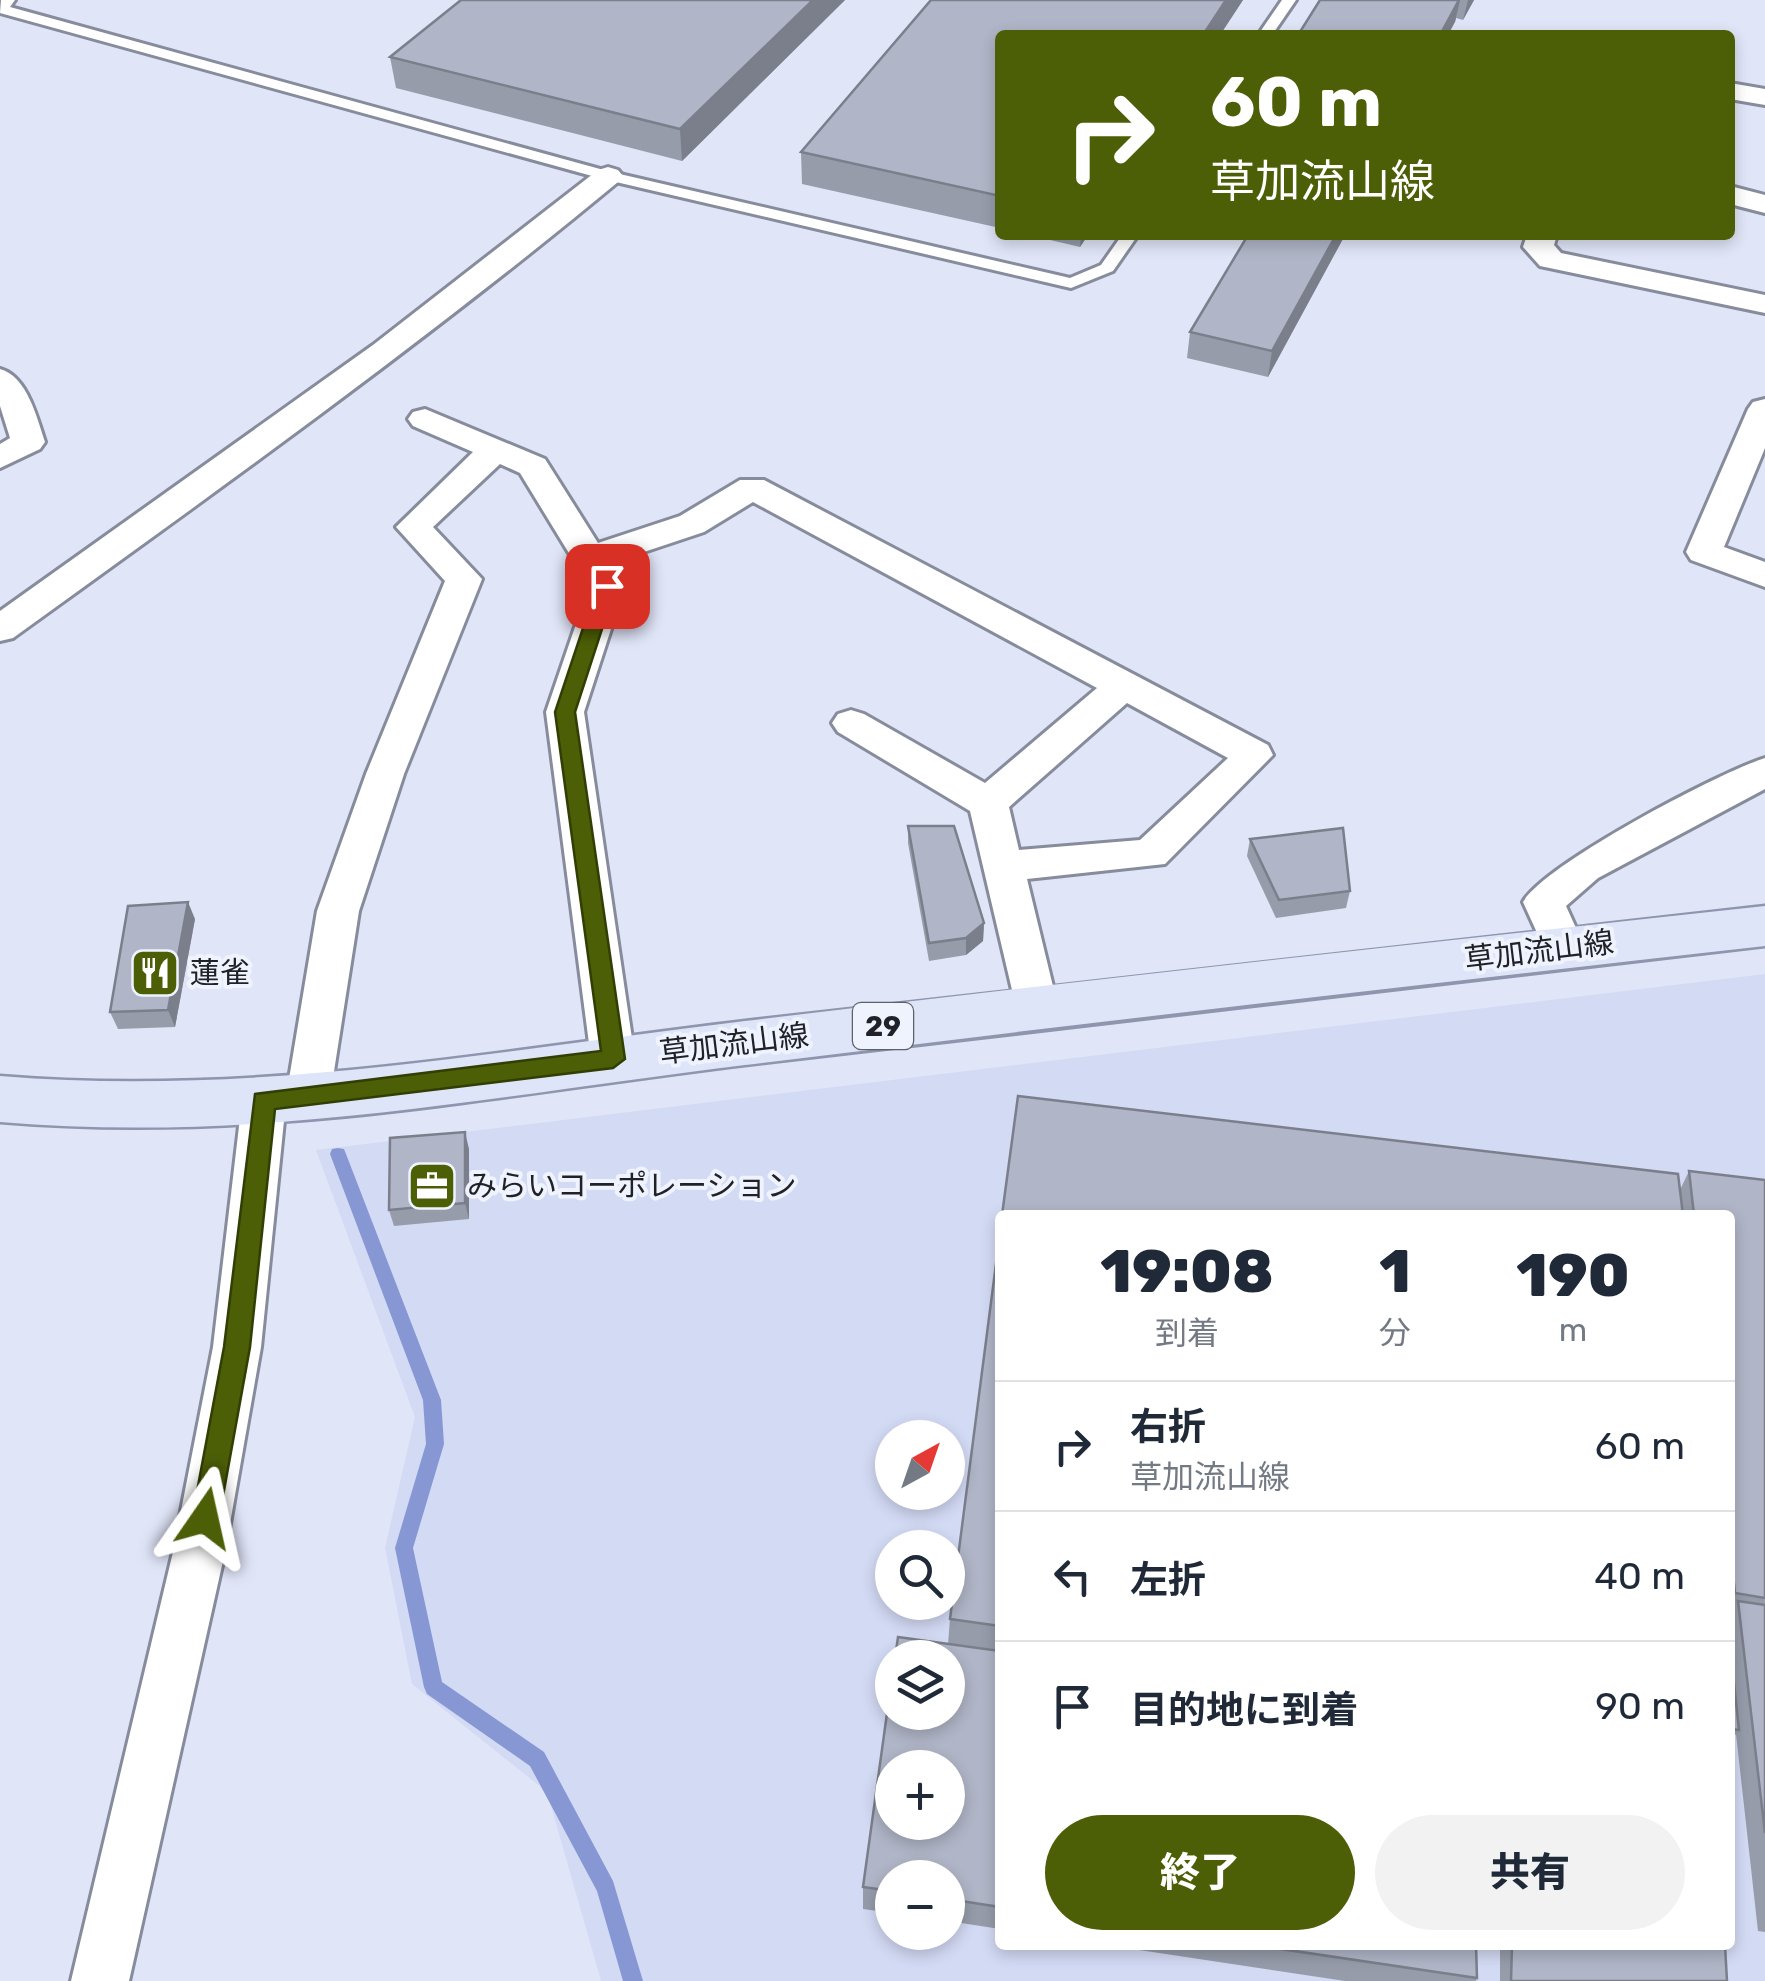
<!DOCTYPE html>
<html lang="ja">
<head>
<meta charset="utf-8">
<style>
  body { margin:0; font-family:Rubik,"Noto Sans JP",sans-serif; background:#f2f2f3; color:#1f2937; height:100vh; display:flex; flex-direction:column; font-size:38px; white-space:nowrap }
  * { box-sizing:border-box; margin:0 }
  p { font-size:32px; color:#747a83 }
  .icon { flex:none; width:55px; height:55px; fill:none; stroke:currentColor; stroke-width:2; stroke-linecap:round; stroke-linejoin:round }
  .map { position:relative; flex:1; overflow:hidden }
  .details { position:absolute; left:995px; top:1210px; width:740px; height:740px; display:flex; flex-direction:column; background:#fff; border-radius:10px; box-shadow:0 5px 15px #0003 }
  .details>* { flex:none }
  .hud { position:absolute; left:995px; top:30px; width:740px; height:210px; border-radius:10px; box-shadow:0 5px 15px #0003; background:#4c5f06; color:#fff; overflow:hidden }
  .needle { width:65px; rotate:40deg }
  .buttons { position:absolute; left:875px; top:1420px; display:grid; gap:20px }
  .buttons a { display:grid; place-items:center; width:90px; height:90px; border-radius:50%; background:#fff; box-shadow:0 5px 15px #0003; font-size:50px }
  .pin { position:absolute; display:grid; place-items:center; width:85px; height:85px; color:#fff; margin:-42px; border-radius:20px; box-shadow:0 5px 15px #0006 }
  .me { position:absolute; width:110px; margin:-55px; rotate:11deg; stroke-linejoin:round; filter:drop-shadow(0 0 8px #0008) }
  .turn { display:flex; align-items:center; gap:35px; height:210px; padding:0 50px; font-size:45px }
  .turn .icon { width:130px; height:130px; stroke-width:2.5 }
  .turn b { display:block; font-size:70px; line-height:85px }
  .eta { display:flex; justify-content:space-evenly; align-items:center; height:170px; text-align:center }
  .eta b { font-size:60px; font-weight:800; line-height:70px }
  .action { display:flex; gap:20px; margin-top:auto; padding:20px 50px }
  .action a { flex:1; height:115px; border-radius:60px; background:#4c5f06; color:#fff; font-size:40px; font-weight:800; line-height:115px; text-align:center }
  .action a+a { background:#f2f2f3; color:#1f2937 }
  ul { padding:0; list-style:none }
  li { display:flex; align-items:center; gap:30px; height:130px; padding:0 50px; border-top:2px solid #e0e1e3 }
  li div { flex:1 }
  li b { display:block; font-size:38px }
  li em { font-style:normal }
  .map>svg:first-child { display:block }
</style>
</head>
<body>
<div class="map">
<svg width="1765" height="1981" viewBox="0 0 1765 1981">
  <rect width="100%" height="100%" fill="#e0e5f8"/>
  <!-- built -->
  <path fill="#d3daf4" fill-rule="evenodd" d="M1765 974V1981H601L547 1792 412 1684 385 1548 415 1417 316 1150ZM1000 1215H1730V1945H1000ZM892 1438H948V1492H892ZM892 1548H948V1602H892ZM892 1658H948V1712H892ZM892 1768H948V1822H892ZM892 1878H948V1932H892Z"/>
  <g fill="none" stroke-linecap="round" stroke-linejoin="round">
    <!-- stream -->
    <polygon fill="#8797d3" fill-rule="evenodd" points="338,1148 344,1149 346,1154 441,1400 444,1444 413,1548 442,1682 544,1752 613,1881 643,1981 623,1981 597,1891 530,1766 427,1694 424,1687 395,1548 426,1444 423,1400 330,1154 332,1149"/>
    <!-- service casing -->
    <g stroke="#878c9c" stroke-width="6">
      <g id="service">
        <polygon points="1,0 15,0 10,7 611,172 1070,278 1101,265 1122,235 1138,235 1113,271 1071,288 603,179 0,13"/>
        <polygon points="1282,0 1296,0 1272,35 1258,35"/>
      </g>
    </g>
    <!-- minor casing -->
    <g stroke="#878c9c" stroke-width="6">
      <g id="minor">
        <polygon points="1730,83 1765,89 1765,105 1730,99"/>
        <path d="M608 167 618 170 623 176 618 182C424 343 218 490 13 638L0 641V611L373 345 598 170Z"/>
        <polygon points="1730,186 1765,195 1765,213 1730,204"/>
        <polygon points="1527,235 1557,235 1554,245 1561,253 1765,295 1765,313 1540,266 1523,247"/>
        <path d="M0 369C27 376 37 418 45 442L40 449 0 468V444L10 438 0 406Z"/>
        <polygon points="1765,399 1765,448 1724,547 1765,562 1765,587 1691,560 1686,552 1748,409 1753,402"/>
        <path d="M425 409 545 459 598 543 680 516 740 480H764L1268 745 1273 755 1165 864 1027 879 1058 1007 1052 1019 1037 1023 1022 1019 1016 1007 970 811 838 732 832 723 838 714 851 710 864 714 985 783 1097 688 753 502 704 532 611 563 625 586 584 712 635 1059 628 1071 613 1076 598 1071 591 1059 546 712 589 586 520 473 500 464 433 527 482 579 404 774 359 911 330 1097 324 1109 308 1115 292 1109 286 1097 317 911 366 774 445 581 396 527 473 452 413 426 408 419 413 412ZM1127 703 1228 758 1140 840 1019 850 1009 807Z"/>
        <path d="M1765 758V789L1598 878 1566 906 1585 948 1579 959 1564 964 1549 959 1523 902C1545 864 1720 772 1765 758Z"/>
        <polygon points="264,1083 280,1088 286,1101 261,1347 225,1552 129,1981 71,1981 173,1552 213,1347 242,1101 248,1088"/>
      </g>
    </g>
    <!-- primary casing -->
    <g stroke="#8e95ad" stroke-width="5">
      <path id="primary" d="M1765 906V946C1425 984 1085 1023 745 1065 490 1096 260 1144 0 1122V1076C257 1097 492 1051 745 1021 1085 980 1425 943 1765 906Z"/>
    </g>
    <!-- service -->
    <use href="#service" fill="#fff" fill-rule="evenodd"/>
    <!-- minor -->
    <use href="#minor" fill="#fff" fill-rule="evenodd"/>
    <!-- primary -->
    <use href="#primary" fill="#dfe5f8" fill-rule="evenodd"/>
  </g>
  <!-- wall -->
  <g fill="#979cab">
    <polygon points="845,0 682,161 396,88 390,57"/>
    <polygon points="931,0 1243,0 1220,35 1000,35 1000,228 802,184 801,152"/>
    <polygon points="1320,0 1474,0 1463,20 1456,18 1455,22"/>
    <polygon points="1029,235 1088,235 1080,247"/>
    <polygon points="1248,235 1345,235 1268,377 1187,358 1190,332"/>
    <polygon points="908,826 984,923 983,941 966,955 929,961 908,843"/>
    <polygon points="1250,839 1350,891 1346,908 1276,918 1247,856"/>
    <polygon points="195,919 175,1027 118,1029 110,1012"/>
    <polygon points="469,1149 469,1219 394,1226 389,1210"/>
    <polygon points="1689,1171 1765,1180 1765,1932 1758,1931 1736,1734 1730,1742 1730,1215 1002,1215 1680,1190"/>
    <polygon points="1000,1233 1000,1929 948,1921 948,1878 892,1878 892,1913 863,1909 863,1887 948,1644 950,1619"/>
    <polygon points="1106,1945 1476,1945 1477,1978 1476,1981 1345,1981"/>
    <polygon points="1500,1945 1725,1945 1727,1981 1500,1981"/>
  </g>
  <!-- shaded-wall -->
  <g fill="#7b7f8b">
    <polygon points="813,0 845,0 682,161 680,129"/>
    <polygon points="1226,0 1243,0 1220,35 1203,35"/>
    <polygon points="1460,0 1455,22 1448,35 1440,35"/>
    <polygon points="1468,0 1474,0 1463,20"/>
    <polygon points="1081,235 1088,235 1080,247"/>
    <polygon points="1336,235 1345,235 1268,377 1272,351"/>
    <polygon points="188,902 195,919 175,1027 168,1010"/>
    <polygon points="984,923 983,941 966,955 966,938"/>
    <polygon points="465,1132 469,1149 469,1219 465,1203"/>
  </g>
  <!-- building -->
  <g fill="#b0b5c7" stroke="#7b7f8b" stroke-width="2.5" fill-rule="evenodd">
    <polygon points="461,0 813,0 680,129 390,57"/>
    <polygon points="931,0 1226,0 1203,35 1000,35 1000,196 801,152"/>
    <polygon points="1320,0 1459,0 1440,35 1298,35"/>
    <polygon points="1248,235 1336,235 1272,351 1190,332"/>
    <polygon points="908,826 954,826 984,923 966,938 929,943"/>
    <polygon points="1343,828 1350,891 1279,900 1250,839"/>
    <polygon points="188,902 168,1010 110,1012 128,906"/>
    <polygon points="1018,1096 1678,1174 1683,1215 1002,1215"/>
    <polygon points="465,1132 465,1203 389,1210 390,1138"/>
    <polygon points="1689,1171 1765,1180 1765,1598 1735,1593 1730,1547 1730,1215 1694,1215"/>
    <polygon points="1000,1233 1000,1626 950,1619"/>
    <polygon points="1738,1601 1765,1605 1765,1833"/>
    <path d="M898 1637 1000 1651V1907L948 1899V1878H892V1891L863 1887 892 1677V1712H948V1658H895ZM892 1768H948V1822H892Z"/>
    <polygon points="1730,1646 1739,1730 1730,1729"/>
    <polygon points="1254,1945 1476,1945 1477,1978"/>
    <polygon points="1512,1945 1725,1945 1727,1981 1511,1981"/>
  </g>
  <!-- route -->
  <polygon fill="#4c5f06" stroke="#313e04" stroke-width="2.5" points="607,580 616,586 575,712 625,1059 613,1068 275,1109 250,1347 219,1518 215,1526 205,1530 196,1526 192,1518 224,1347 255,1094 601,1051 555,712 597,586"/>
  <!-- icons -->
  <defs>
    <g id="restaurant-square" transform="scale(2.5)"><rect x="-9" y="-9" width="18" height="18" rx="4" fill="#4c5f06" stroke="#eff3fe"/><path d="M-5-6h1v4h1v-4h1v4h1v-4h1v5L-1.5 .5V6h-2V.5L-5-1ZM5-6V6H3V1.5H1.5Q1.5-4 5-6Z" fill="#fff"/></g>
    <g id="office-square" transform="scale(2.5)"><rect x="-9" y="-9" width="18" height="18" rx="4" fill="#4c5f06" stroke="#eff3fe"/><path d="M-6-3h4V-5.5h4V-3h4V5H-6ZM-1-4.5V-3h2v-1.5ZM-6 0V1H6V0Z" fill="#fff"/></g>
  </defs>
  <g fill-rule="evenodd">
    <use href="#restaurant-square" x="155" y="973"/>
    <use href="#office-square" x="432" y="1186"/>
  </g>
  <g text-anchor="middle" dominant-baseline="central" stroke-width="8" stroke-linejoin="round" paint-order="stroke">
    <!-- shield labels -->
    <rect fill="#eff3fe" stroke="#5e6168" stroke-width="2.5" x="853" y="1003" width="60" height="46" rx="8"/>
    <g font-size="28" font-weight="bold" fill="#202228">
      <text x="883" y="1026">29</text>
    </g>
    <!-- street labels -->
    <g font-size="30" fill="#202228" stroke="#eff3fe">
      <text transform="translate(1539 951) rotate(-7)">草加流山線</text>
      <text transform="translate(734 1044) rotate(-7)">草加流山線</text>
    </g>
    <!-- poi labels -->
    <g font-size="30" fill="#202228" stroke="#eff3fe" text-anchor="start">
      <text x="190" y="973">蓮雀</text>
      <text x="467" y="1186">みらいコーポレーション</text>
    </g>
  </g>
</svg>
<div class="buttons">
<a><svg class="needle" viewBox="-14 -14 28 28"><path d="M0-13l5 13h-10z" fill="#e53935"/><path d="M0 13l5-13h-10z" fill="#747a83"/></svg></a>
<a><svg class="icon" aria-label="search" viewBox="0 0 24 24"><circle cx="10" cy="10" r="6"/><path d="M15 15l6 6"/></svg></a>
<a><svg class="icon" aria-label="layers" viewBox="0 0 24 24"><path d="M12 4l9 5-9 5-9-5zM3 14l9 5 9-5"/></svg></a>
<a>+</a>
<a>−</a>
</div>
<div class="pin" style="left:607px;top:586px;background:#d93025"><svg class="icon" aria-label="arrive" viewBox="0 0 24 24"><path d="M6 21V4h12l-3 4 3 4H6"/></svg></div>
<svg class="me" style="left:205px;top:1518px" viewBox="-20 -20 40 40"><path d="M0-17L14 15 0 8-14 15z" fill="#4c5f06" stroke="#fff" stroke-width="4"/></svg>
<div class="hud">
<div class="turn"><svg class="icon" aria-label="right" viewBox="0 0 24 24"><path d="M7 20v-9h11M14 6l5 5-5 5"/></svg><div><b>60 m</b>草加流山線</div></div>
</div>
<section class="details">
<div class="eta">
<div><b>19:08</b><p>到着</p></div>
<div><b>1</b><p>分</p></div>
<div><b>190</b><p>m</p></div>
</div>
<ul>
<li><svg class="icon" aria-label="right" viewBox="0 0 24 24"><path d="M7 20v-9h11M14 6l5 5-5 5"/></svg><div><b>右折</b><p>草加流山線</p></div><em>60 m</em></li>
<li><svg class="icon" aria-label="left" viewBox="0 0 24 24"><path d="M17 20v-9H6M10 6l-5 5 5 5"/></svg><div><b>左折</b></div><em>40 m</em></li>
<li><svg class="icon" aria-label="arrive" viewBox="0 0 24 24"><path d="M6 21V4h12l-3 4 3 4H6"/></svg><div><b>目的地に到着</b></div><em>90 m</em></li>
</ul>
<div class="action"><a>終了</a><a>共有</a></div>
</section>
</div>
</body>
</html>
